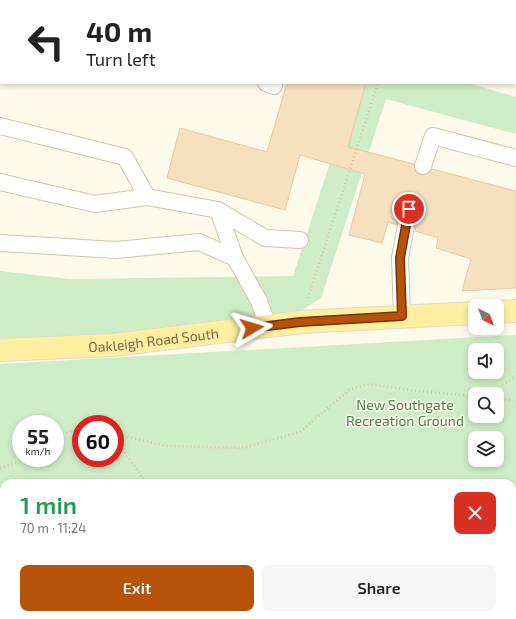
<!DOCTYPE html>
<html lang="en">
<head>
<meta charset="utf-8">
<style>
  body { margin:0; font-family:"Exo 2",sans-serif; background:#f6f6f6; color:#222; height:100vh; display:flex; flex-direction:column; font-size:15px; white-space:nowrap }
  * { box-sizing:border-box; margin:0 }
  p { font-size:13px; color:#767676 }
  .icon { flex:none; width:22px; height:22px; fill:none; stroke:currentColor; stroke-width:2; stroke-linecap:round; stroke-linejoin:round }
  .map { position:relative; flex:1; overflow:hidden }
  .sheet { position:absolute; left:0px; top:479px; width:516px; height:140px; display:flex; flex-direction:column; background:#fff; border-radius:12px 12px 0 0; box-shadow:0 2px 6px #0003 }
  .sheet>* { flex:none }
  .hud { position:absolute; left:0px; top:0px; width:516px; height:84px; box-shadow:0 2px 6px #0003; background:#fff; color:#222; overflow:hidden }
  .needle { width:26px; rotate:137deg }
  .fabs { position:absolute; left:468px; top:299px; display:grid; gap:8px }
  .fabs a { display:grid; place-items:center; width:36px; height:36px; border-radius:8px; background:#fff; box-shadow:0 2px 6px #0003; font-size:20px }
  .speed { position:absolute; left:12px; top:415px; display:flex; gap:8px; font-size:20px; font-weight:700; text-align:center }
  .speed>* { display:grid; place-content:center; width:52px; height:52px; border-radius:50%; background:#fff; box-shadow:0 2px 6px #0003; line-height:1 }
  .speed small { font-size:10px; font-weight:400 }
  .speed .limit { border:6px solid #d22; background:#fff; color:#111 }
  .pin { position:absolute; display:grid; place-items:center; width:34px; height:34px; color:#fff; margin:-17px; border:2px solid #fff; border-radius:50%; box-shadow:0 1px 4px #0007 }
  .me { position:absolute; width:44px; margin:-22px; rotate:83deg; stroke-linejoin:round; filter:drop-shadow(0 0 3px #0008) }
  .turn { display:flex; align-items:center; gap:14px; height:84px; padding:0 20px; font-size:18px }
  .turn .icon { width:52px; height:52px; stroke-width:2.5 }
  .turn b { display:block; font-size:28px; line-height:34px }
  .round { display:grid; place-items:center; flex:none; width:42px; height:42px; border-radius:8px; background:#f6f6f6 }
  .overview { display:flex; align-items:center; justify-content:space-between; height:68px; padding:0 20px }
  h1 { font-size:24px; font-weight:600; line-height:30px; color:#1e9e55 }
  .cta { display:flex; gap:8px; margin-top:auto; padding:8px 20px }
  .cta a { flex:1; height:46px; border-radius:8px; background:#b45309; color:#fff; font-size:16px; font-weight:600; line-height:46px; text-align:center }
  .cta a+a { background:#f6f6f6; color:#222 }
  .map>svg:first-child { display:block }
</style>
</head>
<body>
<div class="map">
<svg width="516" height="619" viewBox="0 0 516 619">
  <rect width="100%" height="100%" fill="#fefae9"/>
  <!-- green -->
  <g fill="#ceedc6" fill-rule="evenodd">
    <polygon points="356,83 468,83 516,97 516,134 386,99 321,298 296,314 125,335 0,338 0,271 70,279 293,276"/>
    <path d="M516 335V619H0V364ZM475 350H497V372H475ZM475 394H497V416H475ZM21 424H55V458H21ZM81 424H115V458H81ZM475 438H497V460H475ZM4 483H512V615H4Z"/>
  </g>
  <!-- building -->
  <polygon fill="#f5e0bf" stroke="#e9ca9e" points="287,83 366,83 348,147 414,164 416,172 420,175 429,173 432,169 516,191 516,288 462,291 471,259 436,248 438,238 415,231 418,206 411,200 406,200 402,203 396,225 388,222 382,243 349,235 365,174 300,155 285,210 167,178 180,128 267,152"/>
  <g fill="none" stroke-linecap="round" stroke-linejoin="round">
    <!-- lane casing -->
    <g stroke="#d2c5ad" stroke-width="18">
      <g id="lane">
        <polyline points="11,0 15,1"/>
        <polyline points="266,83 274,86"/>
        <polyline points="0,126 125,157 147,197"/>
        <polyline points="423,166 433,136 516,158"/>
        <polyline points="0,182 95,204 147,197 218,210 235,258"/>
        <polyline points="218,210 265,238 300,240"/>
        <polyline points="0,243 116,250 199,242 235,258 259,301 268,326"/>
        <polyline points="402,316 400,258 409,209"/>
      </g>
    </g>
    <!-- primary casing -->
    <g stroke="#dfdad4" stroke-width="24">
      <g id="primary">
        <polyline points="497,312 516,311"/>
        <path id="s1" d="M0 350 113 345 301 322 475 313"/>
      </g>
    </g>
    <!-- path -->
    <g stroke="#dbc4a1" stroke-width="2.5" stroke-dasharray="1 3" stroke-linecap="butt">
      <polyline points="308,298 378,83"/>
      <polyline points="489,394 516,376"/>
      <polyline points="497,398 516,401"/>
      <polyline points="55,437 81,428"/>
      <polyline points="116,439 124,436 167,446 242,448 300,432 350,389 369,384 417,391 475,396"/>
      <polyline points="116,439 146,483"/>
      <polyline points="0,468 18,462 24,458"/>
      <polyline points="154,619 154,615"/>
    </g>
    <!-- lane -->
    <use href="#lane" stroke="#fff" stroke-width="16"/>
    <!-- primary -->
    <use href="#primary" stroke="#ffef9f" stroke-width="22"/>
    <!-- rail casing -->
    <g stroke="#c0a5ca" stroke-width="4.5">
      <g id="rail">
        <polyline points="229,0 233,1"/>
        <polyline points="293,0 296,1"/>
        <polyline points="350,0 354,1"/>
        <polyline points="425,0 429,1"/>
        <polyline points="515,25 516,25"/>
        <polyline points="515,47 516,47"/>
        <polyline points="515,62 516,63"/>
        <polyline points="515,80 516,80"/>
      </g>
    </g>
    <!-- rail -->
    <use href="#rail" stroke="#fffcf1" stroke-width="3" stroke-dasharray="9" stroke-linecap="butt"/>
  </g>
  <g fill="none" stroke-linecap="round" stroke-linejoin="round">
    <!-- route casing -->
    <g stroke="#753606" stroke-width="10">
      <polyline id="route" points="252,328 300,322 402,316 400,258 409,209"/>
    </g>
    <!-- route -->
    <use href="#route" stroke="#b45309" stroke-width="7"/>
  </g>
  <g text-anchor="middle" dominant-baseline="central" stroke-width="3" stroke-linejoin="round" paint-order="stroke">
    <!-- street labels -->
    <g font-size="14" fill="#7b664a" stroke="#fffcf1">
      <text stroke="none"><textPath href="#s1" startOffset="154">Oakleigh Road South</textPath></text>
    </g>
    <!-- park labels -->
    <g font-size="14" fill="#478241" stroke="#fffcf1">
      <text x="405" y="404">New Southgate<tspan x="405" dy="16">Recreation Ground</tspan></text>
    </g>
  </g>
</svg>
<div class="fabs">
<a><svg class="needle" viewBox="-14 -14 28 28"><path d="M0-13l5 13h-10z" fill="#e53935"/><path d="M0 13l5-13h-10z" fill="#767676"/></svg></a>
<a><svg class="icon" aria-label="sound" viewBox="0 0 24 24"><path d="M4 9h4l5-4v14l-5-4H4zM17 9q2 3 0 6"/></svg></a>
<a><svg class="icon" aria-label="search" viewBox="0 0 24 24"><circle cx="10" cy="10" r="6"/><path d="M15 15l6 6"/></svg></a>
<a><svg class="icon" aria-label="layers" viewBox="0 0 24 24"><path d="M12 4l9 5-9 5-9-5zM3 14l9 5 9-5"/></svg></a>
</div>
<div class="speed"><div>55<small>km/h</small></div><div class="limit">60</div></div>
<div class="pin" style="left:409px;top:209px;background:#d93025"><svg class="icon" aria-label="arrive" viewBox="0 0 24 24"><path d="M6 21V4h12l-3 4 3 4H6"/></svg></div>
<svg class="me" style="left:252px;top:328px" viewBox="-20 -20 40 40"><path d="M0-17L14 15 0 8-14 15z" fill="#b45309" stroke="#fff" stroke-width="4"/></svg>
<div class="hud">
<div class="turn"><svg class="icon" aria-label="left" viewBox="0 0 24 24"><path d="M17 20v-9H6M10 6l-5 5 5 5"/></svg><div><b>40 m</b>Turn left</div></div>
</div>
<section class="sheet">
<div class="overview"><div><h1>1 min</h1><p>70 m · 11:24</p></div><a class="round" style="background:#d93025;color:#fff"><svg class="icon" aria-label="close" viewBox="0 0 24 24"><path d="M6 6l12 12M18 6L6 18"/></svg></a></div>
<div class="cta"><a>Exit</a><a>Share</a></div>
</section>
</div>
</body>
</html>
